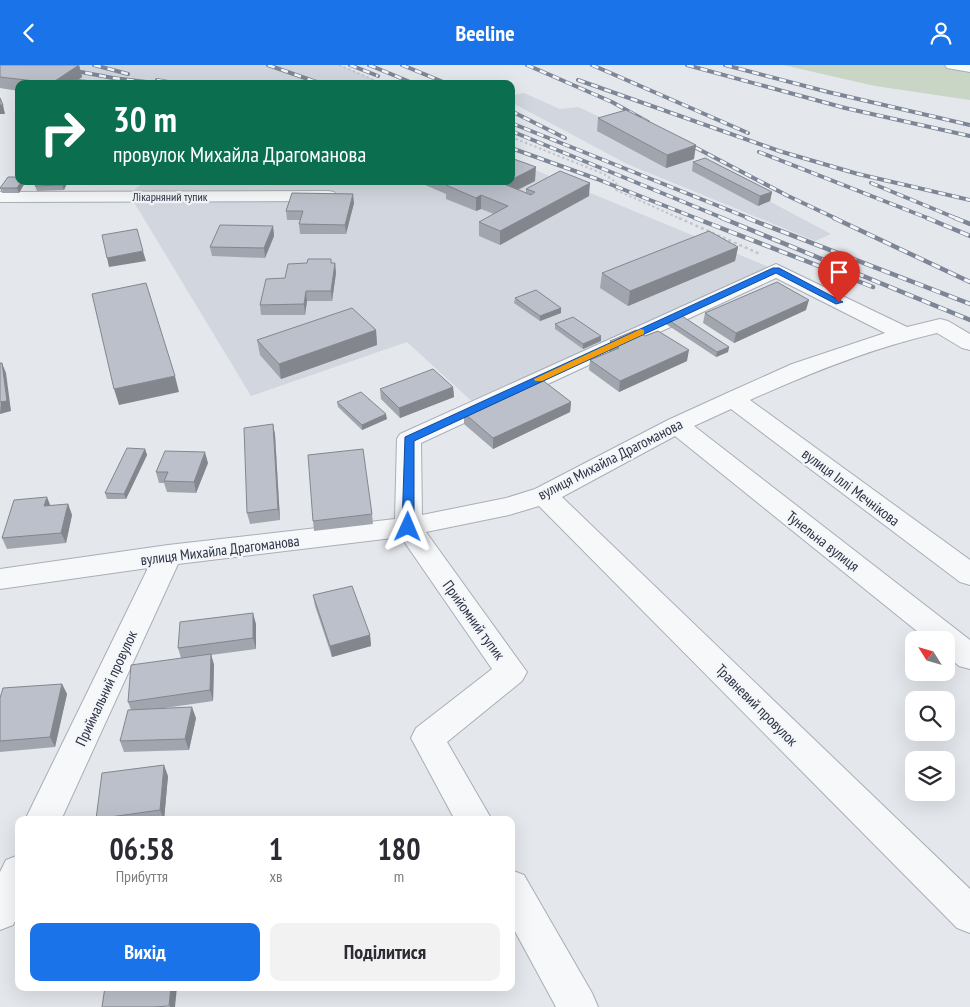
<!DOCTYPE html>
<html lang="uk">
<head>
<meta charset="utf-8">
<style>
  body { margin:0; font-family:"PT Sans Narrow",sans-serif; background:#f2f2f3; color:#2b2b33; height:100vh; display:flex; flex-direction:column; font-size:19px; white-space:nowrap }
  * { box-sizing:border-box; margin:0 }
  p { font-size:16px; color:#7c7c81 }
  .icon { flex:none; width:28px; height:28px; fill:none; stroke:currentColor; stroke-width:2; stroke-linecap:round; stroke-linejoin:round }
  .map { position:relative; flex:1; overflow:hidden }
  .panel { position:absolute; left:15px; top:751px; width:500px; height:175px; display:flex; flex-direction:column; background:#fff; border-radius:10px; box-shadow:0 5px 20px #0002 }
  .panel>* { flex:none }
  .guide { position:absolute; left:15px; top:15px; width:500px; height:105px; border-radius:10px; box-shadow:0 5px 20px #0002; background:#0b6e4f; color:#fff; overflow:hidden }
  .needle { width:32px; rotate:307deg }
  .tools { position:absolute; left:905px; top:566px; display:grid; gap:10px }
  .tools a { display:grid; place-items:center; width:50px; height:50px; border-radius:10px; background:#fff; box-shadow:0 5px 20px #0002; font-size:25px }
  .pin { position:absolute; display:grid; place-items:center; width:42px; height:42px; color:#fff; margin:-51px -21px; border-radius:50% 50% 50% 0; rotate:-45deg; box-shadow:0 0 5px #0007 }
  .pin .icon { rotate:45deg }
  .me { position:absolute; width:55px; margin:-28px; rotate:1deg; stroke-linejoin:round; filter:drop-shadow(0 0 4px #0008) }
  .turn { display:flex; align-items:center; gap:18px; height:105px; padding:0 15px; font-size:22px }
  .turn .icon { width:65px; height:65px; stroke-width:2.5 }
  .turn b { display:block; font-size:35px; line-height:42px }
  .eta { display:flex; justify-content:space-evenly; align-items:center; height:85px; text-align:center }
  .eta b { font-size:30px; font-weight:700; line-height:35px }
  .button { display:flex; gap:10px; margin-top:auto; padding:10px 15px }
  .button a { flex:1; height:58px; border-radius:10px; background:#1a73e8; color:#fff; font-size:20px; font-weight:700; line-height:58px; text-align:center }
  .button a+a { background:#f2f2f3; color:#2b2b33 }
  header { display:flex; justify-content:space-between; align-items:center; height:65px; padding:0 15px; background:#1a73e8; color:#fff; font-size:22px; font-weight:700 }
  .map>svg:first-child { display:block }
</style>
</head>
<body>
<header><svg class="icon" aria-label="back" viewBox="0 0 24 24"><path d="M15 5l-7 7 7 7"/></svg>Beeline<svg class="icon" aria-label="person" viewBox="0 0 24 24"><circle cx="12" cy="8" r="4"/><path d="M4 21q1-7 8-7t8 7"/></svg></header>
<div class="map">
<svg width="970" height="942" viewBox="0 0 970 942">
  <rect width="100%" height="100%" fill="#e4e7ec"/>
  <!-- built -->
  <g fill="#d2d6de">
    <polygon points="0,0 340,0 385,19 19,19 19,26 0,23"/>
    <polygon points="524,28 560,44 578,42 611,57 619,56 831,169 815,176 627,99 511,37 511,31"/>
    <polygon points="511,95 776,205 478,342 407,277 251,331 129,129 146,116 511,116"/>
  </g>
  <!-- green -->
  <polygon fill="#c9d6c5" points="783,0 952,0 970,3 970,35 875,21"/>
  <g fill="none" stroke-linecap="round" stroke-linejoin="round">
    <!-- minor casing -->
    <g stroke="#a9aeb7" stroke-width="2">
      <g id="minor">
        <polygon points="945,0 970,0 970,7 947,3"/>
        <polygon points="328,126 334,127 337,131 334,135 328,136 0,137 0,127"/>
        <path d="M776 199 907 262 940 254 948 256 970 269V285L962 283 937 268C872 283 810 308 750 335L970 495V520L960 517 731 344 694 361 970 575V604L959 601 946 590V575H928L675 371 562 432 970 824V868L957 863 539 441 509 450 426 467 527 607 522 616 447 677 492 755H455L411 673 416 663 492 604 401 472 178 499 61 755H25L148 503 0 524V504L168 480 395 454 397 374 400 369ZM776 213 885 268 792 299 725 329 668 355 535 424 506 433 422 450 421 378Z"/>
        <polygon points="19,790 19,848 13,860 0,865 0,807 6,795"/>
        <polygon points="511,805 524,810 592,928 598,942 556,942 511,859"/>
      </g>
    </g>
    <!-- path-far1 -->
    <g stroke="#c2c5cb" stroke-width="2" stroke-dasharray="2.5 2.5" stroke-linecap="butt">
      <polyline points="339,0 383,19"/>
      <polyline points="511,72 604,109 616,117 617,122 614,124 681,154"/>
    </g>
    <!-- path -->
    <polyline stroke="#c2c5cb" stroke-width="2.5" stroke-dasharray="3 3" stroke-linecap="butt" points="679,153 760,189"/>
    <!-- minor -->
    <use href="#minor" fill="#f7f8fa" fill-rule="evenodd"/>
    <!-- rail-far1 casing -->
    <g stroke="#7d8696" stroke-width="4">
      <g id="rail-far1">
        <polyline points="44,0 113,13 163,19"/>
        <polyline points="94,0 128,9"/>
        <polyline points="268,0 322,19"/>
        <polyline points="350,0 378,11"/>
        <polyline points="369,0 415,19"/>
        <polyline points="402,0 448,19"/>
        <polyline points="527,0 612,37 648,57"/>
        <polyline points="592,0 748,68"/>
        <polyline points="687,0 845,43 970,71"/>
        <polyline points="725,0 828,27 970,60"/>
        <polyline points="157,15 178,19"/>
        <polyline points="578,15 779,86 858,109 970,135"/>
        <polyline points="76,16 111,19"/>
        <polyline points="511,46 565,73"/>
        <polyline points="511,58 751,154"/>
        <polyline points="511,66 725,154"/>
        <polyline points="683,76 788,131 837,154"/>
        <polyline points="511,83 597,114 698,154"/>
        <polyline points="759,87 930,154"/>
        <polyline points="871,118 958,154"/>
      </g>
    </g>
    <!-- rail casing -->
    <g stroke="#7d8696" stroke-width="4.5">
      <g id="rail">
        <polyline points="695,153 873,222"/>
        <polyline points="722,153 970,255"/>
        <polyline points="747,153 970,239"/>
        <polyline points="834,153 970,217"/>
        <polyline points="927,153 970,171"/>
        <polyline points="955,153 970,159"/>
      </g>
    </g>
    <!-- rail-far1 -->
    <use href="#rail-far1" stroke="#f4f6f9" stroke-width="2.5" stroke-dasharray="7" stroke-linecap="butt"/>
    <!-- rail -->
    <use href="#rail" stroke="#f4f6f9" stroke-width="3" stroke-dasharray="9" stroke-linecap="butt"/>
  </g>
  <!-- wall -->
  <g fill="#a1a5ae">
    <polygon points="0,0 79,0 82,12 72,19 19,19 19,26 0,23"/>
    <polygon points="598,53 694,94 666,103 597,66"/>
    <polygon points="693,97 772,127 770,136 758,141 692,106"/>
    <polygon points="19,116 26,116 19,128 2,128 0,123"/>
    <polygon points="38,116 68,116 64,125 37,126 35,121"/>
    <polygon points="416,116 535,116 518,125 526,128 526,124 589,131 500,180 479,171 479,157 494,149 481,144 476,146 446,134 446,129"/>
    <polygon points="354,138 346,169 300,169 299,159 300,155 287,155 286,146"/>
    <polygon points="273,161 274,171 265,193 212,191 210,182"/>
    <polygon points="738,182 735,196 628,241 600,223 602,208"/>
    <polygon points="332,198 335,198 336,208 332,236 307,236 305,250 261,250 260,240 285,213"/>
    <polygon points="515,233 561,248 540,256 514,238"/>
    <polygon points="806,245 734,278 703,258 705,248"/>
    <polygon points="667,254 729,282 728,287 716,292 666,259"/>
    <polygon points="555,259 601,271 601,276 583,284 555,264"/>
    <polygon points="376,265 377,280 281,314 260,290 257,275"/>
    <polygon points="645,271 687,296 619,327 589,305 590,295 609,287 610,276"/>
    <polygon points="453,322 454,332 400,353 381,334 380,324"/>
    <polygon points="337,337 387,354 362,365 338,342"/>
    <polygon points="571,337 570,347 493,384 464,359 464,348"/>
    <polygon points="273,359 275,370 280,455 250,459 247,448"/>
    <polygon points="145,384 147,390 126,434 107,434 105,428"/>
    <polygon points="208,398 196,428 167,427 164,418 159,418 156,407"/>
    <polygon points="68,439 72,450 66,478 7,484 2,473 50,441"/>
    <polygon points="372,449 373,459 314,466 313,456"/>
    <polygon points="313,530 370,570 371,581 332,592 315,541"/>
    <polygon points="256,559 256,584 211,590 214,600 213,636 165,643 196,653 189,685 124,687 120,676 131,645 128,637 181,593 178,583"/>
    <polygon points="62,619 67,629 55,682 0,687 0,633"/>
    <polygon points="168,711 164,755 96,755 96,754"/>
  </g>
  <!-- shaded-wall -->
  <g fill="#83868d">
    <polygon points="79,0 82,12 72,19 52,19 52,18"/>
    <polygon points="0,40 3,40 5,49 0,49"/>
    <polygon points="696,80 694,94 666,103 667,90"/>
    <polygon points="536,102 535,116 503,132 504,119 509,116 511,116 511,115"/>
    <polygon points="22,116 26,116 19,128 17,123"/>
    <polygon points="64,116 68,116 64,125 62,120"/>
    <polygon points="590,118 589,131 500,180 500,166"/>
    <polygon points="772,127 770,136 758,141 760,131"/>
    <polygon points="353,129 354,138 346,169 345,160"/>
    <polygon points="481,130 481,144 476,146 476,133"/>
    <polygon points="273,161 274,171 265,193 264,183"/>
    <polygon points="738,182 735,196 628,241 630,226"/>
    <polygon points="143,186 146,196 109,202 107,193"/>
    <polygon points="335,198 336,208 332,236 331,226"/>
    <polygon points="306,226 307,236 305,250 304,239"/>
    <polygon points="809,235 806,245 734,278 736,268"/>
    <polygon points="561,243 561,248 540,256 540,251"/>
    <polygon points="376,265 377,280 281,314 279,299"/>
    <polygon points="601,271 601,276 583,284 583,279"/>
    <polygon points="729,282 728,287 716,292 717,287"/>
    <polygon points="689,285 687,296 619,327 620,316"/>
    <polygon points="2,298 6,308 11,346 0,349"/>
    <polygon points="175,311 179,327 119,340 114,324"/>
    <polygon points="453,322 454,332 400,353 399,343"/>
    <polygon points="571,337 570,347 493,384 493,373"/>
    <polygon points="386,349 387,354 362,365 362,360"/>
    <polygon points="273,359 275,370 280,455 278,444"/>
    <polygon points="145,384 147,390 126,434 124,429"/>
    <polygon points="205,387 208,398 196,428 194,417"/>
    <polygon points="47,432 51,442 44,441"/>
    <polygon points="68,439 72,450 66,478 61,468"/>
    <polygon points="253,548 256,559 256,584 253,573"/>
    <polygon points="370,570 371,581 332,592 330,581"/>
    <polygon points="211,589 214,600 213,636 210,625"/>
    <polygon points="62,619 67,629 55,682 50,672"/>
    <polygon points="192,642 196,653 189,685 185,674"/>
    <polygon points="164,700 168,711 164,755 160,745"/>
    <polygon points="171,922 177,922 175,942 170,942 169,941"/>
  </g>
  <!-- building -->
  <g fill="#bbc0ca" stroke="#83868d">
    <polygon points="0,0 79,0 52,18 0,12"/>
    <polygon points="0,33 3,40 0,40"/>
    <polygon points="626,45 696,80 667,90 598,53"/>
    <polygon points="511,93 536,102 511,115"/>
    <polygon points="705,93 772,127 760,131 693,97"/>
    <polygon points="560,106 590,118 500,166 479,157 508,141 481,130 476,133 446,120 451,118 448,116 509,116 504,119 531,130 535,127 526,124"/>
    <polygon points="8,112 19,112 19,116 22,116 17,123 0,123"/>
    <polygon points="38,116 64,116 62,120 35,121"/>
    <polygon points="292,128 353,129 345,160 299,159 303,146 286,146"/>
    <polygon points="220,160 273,161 264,183 210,182"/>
    <polygon points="137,164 143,186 107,193 102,170"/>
    <polygon points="709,166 738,182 630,226 602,208"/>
    <polygon points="308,194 331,194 331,198 335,198 331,226 306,226 304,239 260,240 266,214 285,213 288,199 307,198"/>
    <polygon points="777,217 809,235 736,268 705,248"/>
    <polygon points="146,218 175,311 114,324 92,229"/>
    <polygon points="536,225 561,243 540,251 515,233"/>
    <polygon points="352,243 376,265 279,299 257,275"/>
    <polygon points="679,249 729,282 717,287 667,254"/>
    <polygon points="573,252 601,271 583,279 555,259"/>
    <polygon points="636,265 645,271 658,266 689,285 620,316 590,295 619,283 610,276"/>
    <polygon points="0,298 2,298 7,336 0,337"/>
    <polygon points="433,304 453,322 399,343 380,324"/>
    <polygon points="541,314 571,337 493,373 464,348"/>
    <polygon points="361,327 386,349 362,360 337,337"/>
    <polygon points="273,359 278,444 247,448 244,363"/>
    <polygon points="127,383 145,384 124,429 105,428"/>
    <polygon points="363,384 372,449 313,456 308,390"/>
    <polygon points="165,386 205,387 194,417 164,416 168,407 156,407"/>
    <polygon points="47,432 44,441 68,439 61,468 2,473 14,435"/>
    <polygon points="352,521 370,570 330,581 313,530"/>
    <polygon points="253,548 253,573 178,583 180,557"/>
    <polygon points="211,589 210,625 128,637 131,600"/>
    <polygon points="62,619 50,672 0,676 0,633 3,623"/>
    <polygon points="192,642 185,674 120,676 128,645"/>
    <polygon points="164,700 160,745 96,754 102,708"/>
    <polygon points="105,922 171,922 169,941 153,942 102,942"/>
  </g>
  <!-- route -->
  <polygon fill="#1a73e8" stroke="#114b97" points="773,203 779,203 843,237 836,239 776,208 414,376 414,462 408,466 404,465 402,462 405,372"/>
  <!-- slow -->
  <polygon fill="#f59e0b" points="641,264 644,265 644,269 542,316 535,316 534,314"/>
  <g text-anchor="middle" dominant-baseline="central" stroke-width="4.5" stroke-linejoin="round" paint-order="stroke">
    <!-- far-street labels -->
    <g font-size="12" fill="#2b3445" stroke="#f4f6f9">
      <text x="170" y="131">Лікарняний тупик</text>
    </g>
    <!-- street labels -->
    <g font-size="15" fill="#2b3445" stroke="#f4f6f9">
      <text transform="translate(610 394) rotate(-27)">вулиця Михайла Драгоманова</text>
      <text transform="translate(851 422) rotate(37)">вулиця Іллі Мечнікова</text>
      <text transform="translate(823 476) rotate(38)">Тунельна вулиця</text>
      <text transform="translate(220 485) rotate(-7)">вулиця Михайла Драгоманова</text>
      <text transform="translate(474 555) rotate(54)">Прийомний тупик</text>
      <text transform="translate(106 623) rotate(-65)">Приймальний провулок</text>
      <text transform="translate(757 640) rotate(45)">Травневий провулок</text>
    </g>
  </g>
</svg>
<div class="tools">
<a><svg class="needle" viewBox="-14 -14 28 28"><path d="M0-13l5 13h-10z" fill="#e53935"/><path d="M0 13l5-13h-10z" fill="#7c7c81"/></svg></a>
<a><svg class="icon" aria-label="search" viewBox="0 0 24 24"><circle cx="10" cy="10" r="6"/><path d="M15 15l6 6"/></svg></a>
<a><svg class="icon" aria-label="layers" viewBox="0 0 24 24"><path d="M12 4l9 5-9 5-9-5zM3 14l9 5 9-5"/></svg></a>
</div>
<div class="pin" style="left:839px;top:237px;background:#d93025"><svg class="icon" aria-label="arrive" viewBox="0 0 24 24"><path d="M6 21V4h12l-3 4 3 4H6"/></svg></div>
<svg class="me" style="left:408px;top:462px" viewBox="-20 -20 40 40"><path d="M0-17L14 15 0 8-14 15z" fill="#1a73e8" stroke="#fff" stroke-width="4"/></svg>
<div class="guide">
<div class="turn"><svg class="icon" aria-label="right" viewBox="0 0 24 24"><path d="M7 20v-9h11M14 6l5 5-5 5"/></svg><div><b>30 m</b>провулок Михайла Драгоманова</div></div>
</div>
<section class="panel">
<div class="eta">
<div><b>06:58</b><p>Прибуття</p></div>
<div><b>1</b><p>хв</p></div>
<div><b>180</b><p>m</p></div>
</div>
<div class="button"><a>Вихід</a><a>Поділитися</a></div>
</section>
</div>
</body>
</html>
